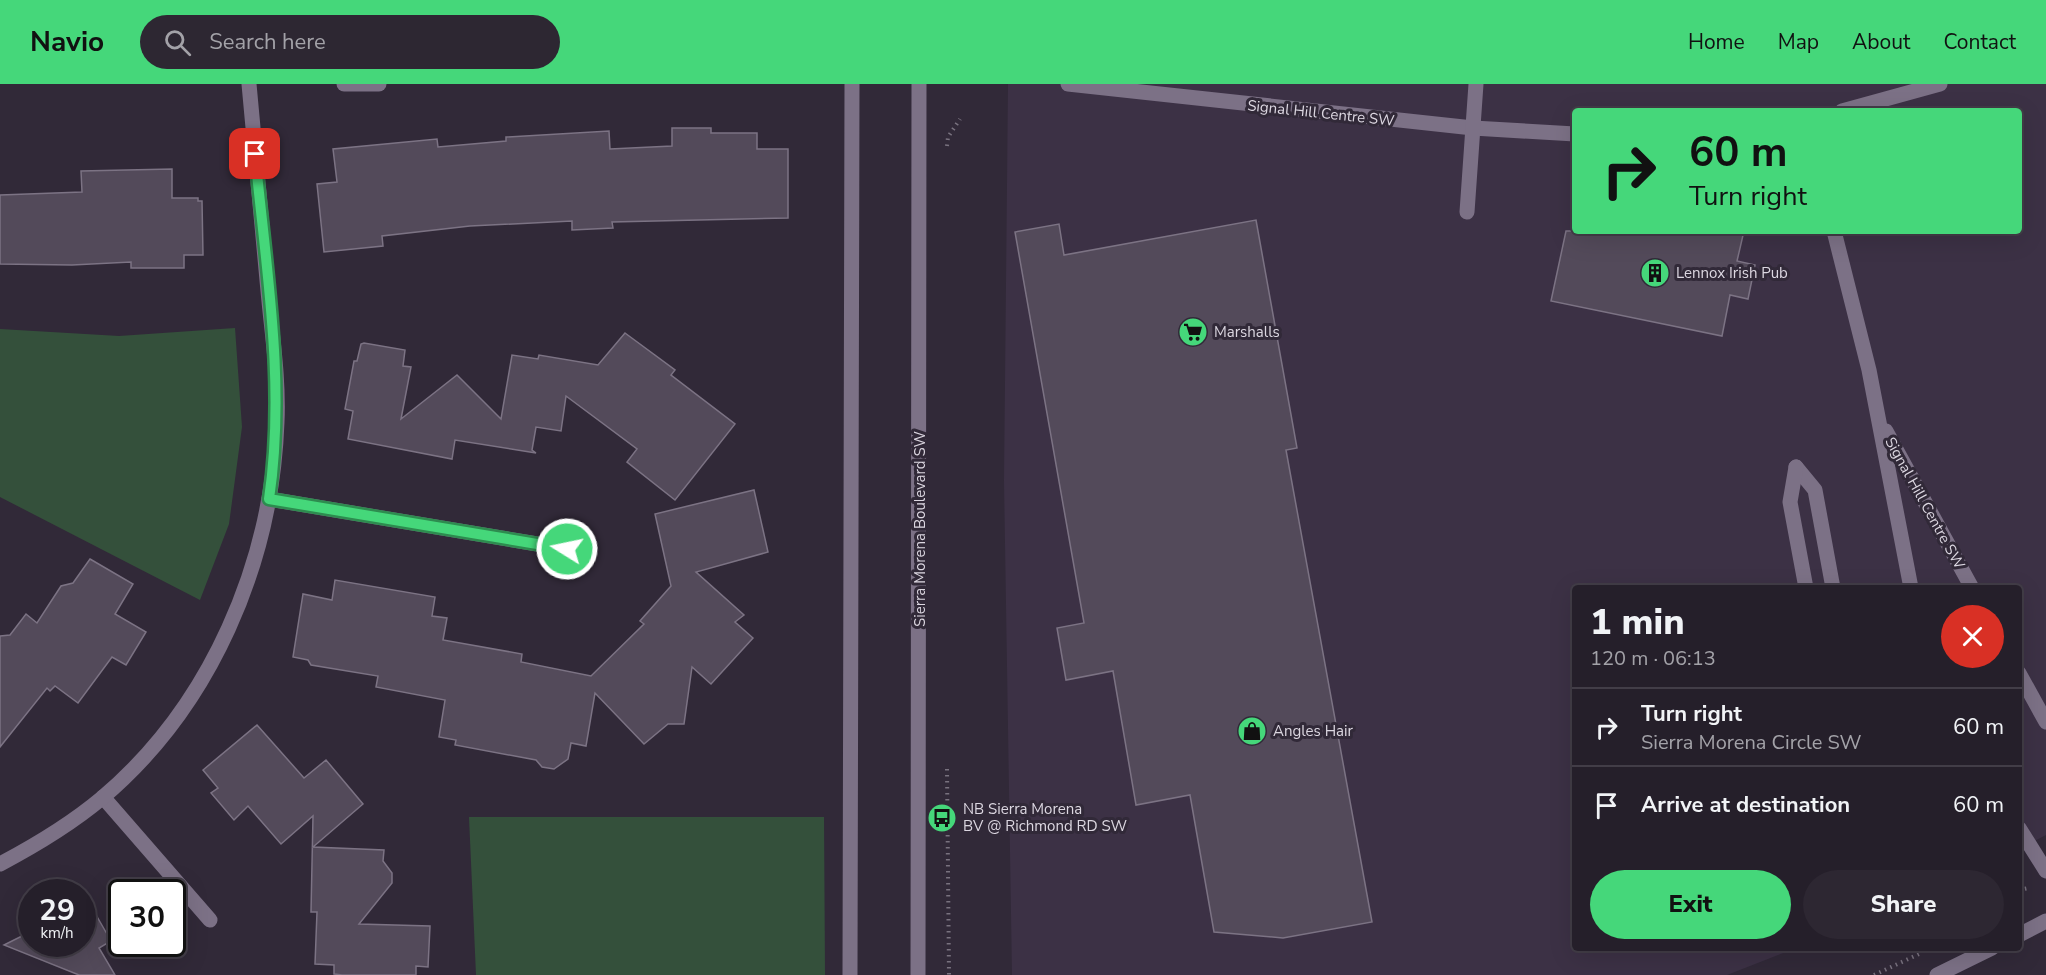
<!DOCTYPE html>
<html lang="en">
<head>
<meta charset="utf-8">
<style>
  body { margin:0; font-family:"Nunito Sans",sans-serif; background:#2d2732; color:#f1f3f6; height:100vh; display:flex; flex-direction:column; font-size:22px; white-space:nowrap }
  * { box-sizing:border-box; margin:0 }
  p { font-size:20px; color:#a3a2a8 }
  .icon { flex:none; width:33px; height:33px; fill:none; stroke:currentColor; stroke-width:2; stroke-linecap:round; stroke-linejoin:round }
  .map { position:relative; flex:1; overflow:hidden }
  .side { position:absolute; left:1572px; top:501px; width:450px; height:366px; display:flex; flex-direction:column; background:#251f2a; border-radius:6px; box-shadow:0 6px 24px #0002,0 0 0 2px #423d47 }
  .side>* { flex:none }
  .guide { position:absolute; left:1572px; top:24px; width:450px; height:126px; border-radius:6px; box-shadow:0 6px 24px #0002,0 0 0 2px #423d47; background:#45d77a; color:#111; overflow:hidden }
  .speed { position:absolute; left:18px; top:795px; display:flex; gap:12px; font-size:30px; font-weight:700; text-align:center }
  .speed>* { display:grid; place-content:center; width:78px; height:78px; border-radius:50%; background:#251f2a; box-shadow:0 6px 24px #0002,0 0 0 2px #423d47; line-height:1 }
  .speed small { font-size:15px; font-weight:400 }
  .speed .limit { border:3px solid #111; border-radius:9px; background:#fff; color:#111 }
  .pin { position:absolute; display:grid; place-items:center; width:51px; height:51px; color:#fff; margin:-26px; border-radius:12px; box-shadow:0 3px 9px #0006 }
  .me { position:absolute; width:66px; margin:-33px; rotate:280deg; stroke-linejoin:round; filter:drop-shadow(0 0 4px #0008) }
  .turn { display:flex; align-items:center; gap:21px; height:126px; padding:0 18px; font-size:27px }
  .turn .icon { width:78px; height:78px; stroke-width:2.5 }
  .turn b { display:block; font-size:42px; line-height:51px }
  .round { display:grid; place-items:center; flex:none; width:63px; height:63px; border-radius:32px; background:#2d2732 }
  .overview { display:flex; align-items:center; justify-content:space-between; height:102px; padding:0 18px }
  h1 { font-size:36px; font-weight:800; line-height:45px }
  .action { display:flex; gap:12px; margin-top:auto; padding:12px 18px }
  .action a { flex:1; height:69px; border-radius:36px; background:#45d77a; color:#111; font-size:24px; font-weight:800; line-height:69px; text-align:center }
  .action a+a { background:#2d2732; color:#f1f3f6 }
  ul { padding:0; list-style:none }
  li { display:flex; align-items:center; gap:18px; height:78px; padding:0 18px; border-top:2px solid #423d47 }
  li div { flex:1 }
  li b { display:block; font-size:22px }
  li em { font-style:normal }
  header { display:flex; align-items:center; gap:36px; box-sizing:border-box; height:84px; padding:0 30px; background:#45d77a; color:#111 }
  header strong { font-size:28px }
  nav { display:flex; gap:33px; margin-inline-start:auto; font-size:21px }
  .search { width:420px; height:54px; background:#2d2732; display:flex; align-items:center; gap:15px; box-sizing:border-box; padding:0 21px; border-radius:33px; color:#a3a2a8; font-size:22px }
  .map>svg:first-child { display:block }
</style>
</head>
<body>
<header>
<strong>Navio</strong>
<div class="search"><svg class="icon" aria-label="search" viewBox="0 0 24 24"><circle cx="10" cy="10" r="6"/><path d="M15 15l6 6"/></svg>Search here</div>
<nav><a>Home</a><a>Map</a><a>About</a><a>Contact</a></nav>
</header>
<div class="map">
<svg width="2046" height="891" viewBox="0 0 2046 891">
  <rect width="100%" height="100%" fill="#312938"/>
  <!-- built -->
  <path fill="#3c3145" fill-rule="evenodd" d="M1008 0H2046V751L2019 765V504H1575V864H1796L1727 891H1012L1004 397ZM1575 27H2019V147H1575Z"/>
  <!-- green -->
  <g fill="#34503b">
    <polygon points="235,244 242,343 229,440 200,516 0,413 0,245 119,252"/>
    <polygon points="469,733 824,733 825,891 476,891"/>
  </g>
  <!-- building -->
  <g fill="#534a5a" stroke="#7c7384" stroke-width="1.5">
    <polygon points="672,44 711,44 711,49 757,49 757,65 788,65 788,134 612,138 613,144 572,146 572,137 470,142 382,152 383,162 324,168 317,100 337,98 333,65 437,55 438,63 506,57 506,53 609,47 610,65 672,62"/>
    <polygon points="172,85 172,114 198,114 198,117 202,117 203,171 184,171 184,184 131,184 131,178 72,181 0,180 0,111 82,108 81,87"/>
    <polygon points="1256,136 1297,364 1286,366 1372,838 1283,854 1214,848 1190,711 1136,721 1113,587 1066,596 1057,544 1084,539 1015,148 1059,140 1064,171"/>
    <polygon points="1566,147 1744,147 1737,177 1755,181 1748,215 1730,211 1722,252 1551,217"/>
    <polygon points="625,249 675,286 671,291 735,340 675,416 627,378 637,365 566,312 561,347 536,343 532,366 536,369 455,356 452,375 348,355 353,327 345,325 354,277 357,277 361,260 364,259 405,266 403,282 411,283 401,335 457,291 501,335 512,271 538,275 539,271 598,281"/>
    <polygon points="754,406 768,468 696,488 744,531 735,538 753,554 711,600 692,583 684,640 668,640 644,660 595,609 586,662 571,659 568,675 554,685 542,683 536,676 455,661 456,656 439,653 445,616 376,603 378,592 311,581 308,576 293,573 303,510 332,516 335,496 435,513 432,532 447,534 443,556 522,570 521,578 591,592 644,540 640,537 671,502 655,430"/>
    <polygon points="90,475 133,500 115,530 146,548 126,581 112,573 78,619 55,602 50,607 47,604 0,663 0,552 10,551 26,530 37,539 61,502 73,499"/>
    <polygon points="257,641 304,694 326,676 363,720 313,763 384,766 383,777 392,789 392,799 359,840 430,842 428,883 416,882 416,891 342,891 334,890 334,881 315,880 317,828 311,828 313,732 281,760 248,722 234,736 211,709 218,704 203,686"/>
    <polygon points="88,817 111,857 99,864 115,891 79,891 4,861 32,847 32,860 82,860 82,820"/>
  </g>
  <g fill="none" stroke-linecap="round" stroke-linejoin="round">
    <!-- path -->
    <g stroke="#79727f" stroke-width="4" stroke-dasharray="1.5 4.5" stroke-linecap="butt">
      <polyline points="947,62 948,53 960,35"/>
      <polyline points="947,685 949,891"/>
      <polyline points="2019,806 2029,804"/>
      <polyline points="1874,891 1919,870"/>
    </g>
    <!-- minor -->
    <g stroke="#7c7186" stroke-width="15">
      <polyline points="344,0 379,0"/>
      <polyline points="1068,0 1473,44 1575,50"/>
      <polyline points="1842,27 1940,0"/>
      <polyline points="1467,128 1476,0"/>
      <polyline points="1834,147 1869,286 1911,504"/>
      <polyline points="1886,347 1972,504"/>
      <polyline points="1796,383 1815,406 1833,504"/>
      <polyline points="1796,383 1790,418 1806,504"/>
      <polyline points="269,415 567,465"/>
      <polyline points="2019,589 2046,638"/>
      <polyline points="103,713 210,836"/>
      <polyline points="2019,744 2046,787"/>
      <path d="M0 780C36 761 71 740 102 714 211 622 272 479 277 338 279 295 272 251 268 207 262 138 255 69 249 0"/>
      <polyline points="2019,851 2046,837"/>
      <polyline points="850,891 852,0"/>
      <polyline points="918,891 919,0"/>
      <polyline points="1937,891 1992,864"/>
    </g>
  </g>
  <g fill="none" stroke-linecap="round" stroke-linejoin="round">
    <!-- route casing -->
    <g stroke="#2d8c4f" stroke-width="15">
      <path id="route" d="M255 70C266 185 286 300 269 415L567 465"/>
    </g>
    <!-- route -->
    <use href="#route" stroke="#45d77a" stroke-width="10"/>
  </g>
  <!-- icons -->
  <defs>
    <g id="building-disc" transform="scale(1.5)"><circle r="9.5" fill="#45d77a" stroke="#312938"/><path d="M-4-6H4V6H1V3H-1V6H-4ZM-2.5-4.3h1.7v1.8h-1.7ZM.8-4.3h1.7v1.8H.8ZM-2.5-1h1.7V.8h-1.7ZM.8-1h1.7V.8H.8Z" fill="#111"/></g>
    <g id="supermarket-disc" transform="scale(1.5)"><circle r="9.5" fill="#45d77a" stroke="#312938"/><path d="M-6-5.5h2.5l.6 2H6L4.5 2H-2.5L-4.4-4H-6ZM-1.5 3.2a1.3 1.3 0 1 0 .1 0ZM3 3.2a1.3 1.3 0 1 0 .1 0Z" fill="#111"/></g>
    <g id="shop-disc" transform="scale(1.5)"><circle r="9.5" fill="#45d77a" stroke="#312938"/><path d="M-5-2.5h2.3a2.7 3.5 0 0 1 5.4 0H5L5.5 6h-11ZM-1.5-2.5h3a1.5 2.3 0 0 0-3 0Z" fill="#111"/></g>
    <g id="bus-disc" transform="scale(1.5)"><circle r="9.5" fill="#45d77a" stroke="#312938"/><path d="M-5-6H5V4H4V6H2V4H-2V6H-4V4H-5ZM-3.5-4V0h7V-4ZM-3.5 1.2v1.5H-2V1.2ZM2 1.2v1.5H3.5V1.2Z" fill="#111"/></g>
  </defs>
  <g fill-rule="evenodd">
    <use href="#building-disc" x="1655" y="189"/>
    <use href="#supermarket-disc" x="1193" y="248"/>
    <use href="#shop-disc" x="1252" y="647"/>
    <use href="#bus-disc" x="942" y="734"/>
  </g>
  <g text-anchor="middle" dominant-baseline="central" stroke-width="6" stroke-linejoin="round" paint-order="stroke">
    <!-- street labels -->
    <g font-size="15" fill="#dcd7e1" stroke="#312938">
      <text transform="translate(1321 29) rotate(6)">Signal Hill Centre SW</text>
      <text transform="translate(1925 419) rotate(61)">Signal Hill Centre SW</text>
      <text transform="translate(920 445) rotate(-90)">Sierra Morena Boulevard SW</text>
    </g>
    <!-- poi labels -->
    <g font-size="15" fill="#dcd7e1" stroke="#312938" text-anchor="start">
      <text x="1676" y="189">Lennox Irish Pub</text>
      <text x="1214" y="248">Marshalls</text>
      <text x="1273" y="647">Angles Hair</text>
      <text x="963" y="725">NB Sierra Morena<tspan x="963" dy="17">BV @ Richmond RD SW</tspan></text>
    </g>
  </g>
</svg>
<div class="speed"><div>29<small>km/h</small></div><div class="limit">30</div></div>
<div class="pin" style="left:255px;top:70px;background:#d93025"><svg class="icon" aria-label="arrive" viewBox="0 0 24 24"><path d="M6 21V4h12l-3 4 3 4H6"/></svg></div>
<svg class="me" style="left:567px;top:465px" viewBox="-20 -20 40 40"><circle r="17" fill="#45d77a" stroke="#fff" stroke-width="3"/><path d="M0-11L8 9 0 5-8 9z" fill="#fff"/></svg>
<div class="guide">
<div class="turn"><svg class="icon" aria-label="right" viewBox="0 0 24 24"><path d="M7 20v-9h11M14 6l5 5-5 5"/></svg><div><b>60 m</b>Turn right</div></div>
</div>
<section class="side">
<div class="overview"><div><h1>1 min</h1><p>120 m · 06:13</p></div><a class="round" style="background:#d93025;color:#fff"><svg class="icon" aria-label="close" viewBox="0 0 24 24"><path d="M6 6l12 12M18 6L6 18"/></svg></a></div>
<ul>
<li><svg class="icon" aria-label="right" viewBox="0 0 24 24"><path d="M7 20v-9h11M14 6l5 5-5 5"/></svg><div><b>Turn right</b><p>Sierra Morena Circle SW</p></div><em>60 m</em></li>
<li><svg class="icon" aria-label="arrive" viewBox="0 0 24 24"><path d="M6 21V4h12l-3 4 3 4H6"/></svg><div><b>Arrive at destination</b></div><em>60 m</em></li>
</ul>
<div class="action"><a>Exit</a><a>Share</a></div>
</section>
</div>
</body>
</html>
